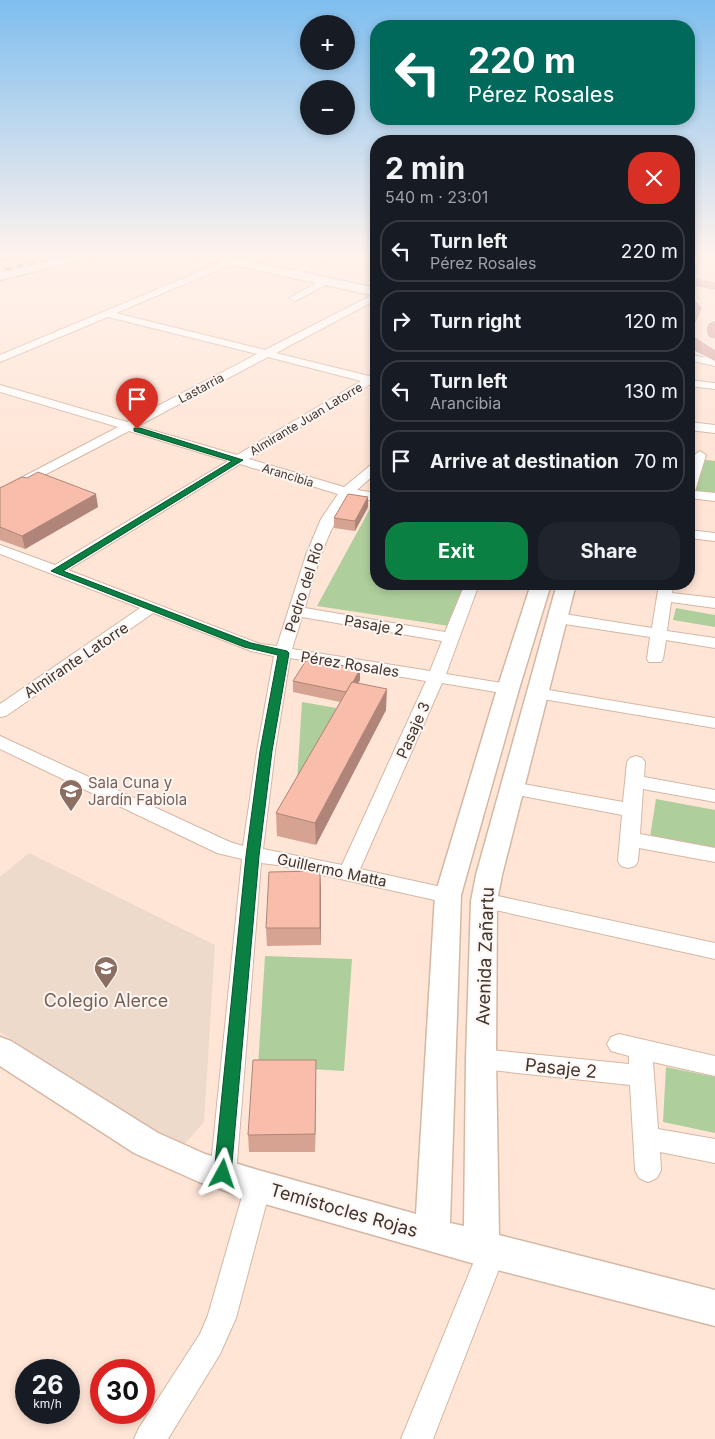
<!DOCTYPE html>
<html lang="en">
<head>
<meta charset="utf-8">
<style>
  body { margin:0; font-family:Inter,sans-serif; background:#20242c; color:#f1f3f6; height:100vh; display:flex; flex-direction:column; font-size:19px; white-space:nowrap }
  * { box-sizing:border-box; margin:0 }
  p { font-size:16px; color:#9ea1a6 }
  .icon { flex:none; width:28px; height:28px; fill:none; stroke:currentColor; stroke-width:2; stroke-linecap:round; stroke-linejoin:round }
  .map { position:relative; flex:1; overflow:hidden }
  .sheet { position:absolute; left:370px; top:135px; width:325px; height:455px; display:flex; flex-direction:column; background:#171b24; border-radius:20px; box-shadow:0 2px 8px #0003 }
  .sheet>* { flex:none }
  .guide { position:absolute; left:370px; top:20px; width:325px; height:105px; border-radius:20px; box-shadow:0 2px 8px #0003; background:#00695c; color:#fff; overflow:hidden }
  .tools { position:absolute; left:300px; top:15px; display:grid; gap:10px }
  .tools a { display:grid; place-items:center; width:55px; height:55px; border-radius:50%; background:#171b24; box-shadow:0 2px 8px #0003; font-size:25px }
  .speed { position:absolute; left:15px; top:1359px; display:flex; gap:10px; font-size:25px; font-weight:700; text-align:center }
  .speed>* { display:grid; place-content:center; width:65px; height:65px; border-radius:50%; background:#171b24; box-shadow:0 2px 8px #0003; line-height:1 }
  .speed small { font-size:12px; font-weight:400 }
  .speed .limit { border:8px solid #d22; background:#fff; color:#111 }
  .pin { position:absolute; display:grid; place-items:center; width:42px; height:42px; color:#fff; margin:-51px -21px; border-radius:50% 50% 50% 0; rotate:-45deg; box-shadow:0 0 5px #0007 }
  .pin .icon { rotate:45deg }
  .me { position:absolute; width:55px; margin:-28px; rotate:5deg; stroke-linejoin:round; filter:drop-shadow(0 0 4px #0008) }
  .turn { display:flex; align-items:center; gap:18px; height:105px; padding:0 15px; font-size:22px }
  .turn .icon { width:65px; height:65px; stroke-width:2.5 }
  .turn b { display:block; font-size:35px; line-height:42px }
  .round { display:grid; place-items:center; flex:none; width:52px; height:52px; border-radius:20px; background:#20242c }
  .head { display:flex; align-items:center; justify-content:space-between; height:85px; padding:0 15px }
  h1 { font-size:30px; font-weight:700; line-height:38px }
  .action { display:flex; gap:10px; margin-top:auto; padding:10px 15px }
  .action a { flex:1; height:58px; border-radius:20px; background:#0b8043; color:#fff; font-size:20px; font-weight:700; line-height:58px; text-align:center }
  .action a+a { background:#20242c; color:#f1f3f6 }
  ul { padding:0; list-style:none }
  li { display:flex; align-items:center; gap:15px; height:62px; margin:0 10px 8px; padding:0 5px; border:2px solid #363941; border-radius:20px }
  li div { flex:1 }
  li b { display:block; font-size:19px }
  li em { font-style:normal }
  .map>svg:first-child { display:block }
</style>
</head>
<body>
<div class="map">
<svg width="715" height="1439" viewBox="0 0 715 1439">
  <rect width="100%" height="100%" fill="#ffe5d6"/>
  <!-- built -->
  <polygon fill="#fdd6bf" points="48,253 86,253 0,273 0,264"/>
  <!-- education -->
  <polygon fill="#eddacb" points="29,853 215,945 204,1122 182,1147 0,1032 0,877"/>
  <!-- green -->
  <g fill="#aecf9b">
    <polygon points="698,459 715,461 715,497 689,494"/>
    <polygon points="372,505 376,505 376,584 465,584 449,626 317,606"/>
    <polygon points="676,608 715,615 715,627 673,620"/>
    <polygon points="302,702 354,711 295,814"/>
    <polygon points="656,799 715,810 715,850 650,837"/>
    <polygon points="265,956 352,959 344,1071 258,1066"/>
    <polygon points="666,1067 715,1077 715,1133 663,1122"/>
  </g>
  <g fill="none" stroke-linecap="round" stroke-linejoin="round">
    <!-- minor casing -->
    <g stroke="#d5b7a4" stroke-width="2">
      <g id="minor">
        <polygon points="259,253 271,253 246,266 240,266 239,264"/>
        <polygon points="329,253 341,253 295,276 289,276 287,274"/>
        <path d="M232 258 235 259V263L116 313 265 350 376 293V300L276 353 369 376 376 373V384L372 383 249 459 344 487 372 464 376 463V473L357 490 376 493V501L350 497C326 532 316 568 305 608L445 632 465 584H479L446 674 508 684 514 685 516 689 514 693 508 694 442 683 360 869 455 890 458 895 455 900 448 903 278 865 261 863 236 1174 232 1182 223 1186 214 1182 210 1174 242 859 217 853 0 749V736L230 842 243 846 257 751 274 656 251 651 153 613 6 716 0 717V704L140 608 0 554V545L55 565 228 461 129 431 0 498V489L118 427 0 392V385L127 422 257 354 108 317 0 362V355ZM268 357 361 381 237 455 138 426ZM240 464 338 494 321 519 306 555 277 646 260 644 68 570ZM302 617 442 641 430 671 292 649ZM290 658 426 681 342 865 263 849 275 751Z"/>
        <polygon points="326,278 331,281 329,283 297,300 294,301 289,298"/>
        <polygon points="689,354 715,360 715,366 689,360"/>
        <polygon points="689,380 715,383 715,389 689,386"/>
        <polygon points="689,422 715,425 715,433 689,430"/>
        <polygon points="700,451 706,455 695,491 715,493 715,501 689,498 689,470 694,455"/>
        <polygon points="689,530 715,533 715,541 689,538"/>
        <polygon points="659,584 673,584 672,593 715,598 715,608 671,602 667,631 715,638 715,648 666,640 663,659 661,662 649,662 647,659 650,637 558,623 552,621 550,618 552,615 558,613 652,628"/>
        <polygon points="537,688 715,718 715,728 531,697 529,693 531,689"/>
        <polygon points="636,756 642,758 645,762 644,777 715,790 715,802 643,789 640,834 715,848 715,862 639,848 638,861 635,866 628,868 621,866 618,861 622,815 512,794 505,792 503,788 505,784 512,782 623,802 627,762 630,758"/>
        <polygon points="484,893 715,943 715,959 477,906 474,901 477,896"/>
        <polygon points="619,1034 715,1056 715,1076 653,1062 658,1129 715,1139 715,1163 660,1152 661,1170 657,1178 648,1182 639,1178 635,1170 630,1085 481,1069 473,1066 469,1059 473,1052 481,1049 629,1064 629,1056 611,1051 607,1044 611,1037"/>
        <polygon points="258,1174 267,1177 271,1186 236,1318 220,1354 168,1439 134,1439 139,1428 200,1334 208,1315 245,1186 249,1177"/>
        <polygon points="492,1238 502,1242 506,1251 433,1439 401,1439 482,1242"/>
      </g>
    </g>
    <!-- tertiary casing -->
    <g stroke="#d5b7a4" stroke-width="3">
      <g id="tertiary">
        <polygon points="81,253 101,253 100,255 0,280 0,272"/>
        <polygon points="188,253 210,253 376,288 376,296 193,256"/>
        <polygon points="689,253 700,253 695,269 689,272"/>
        <polygon points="531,584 551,584 519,689 461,895 450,1223 464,1226 466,1059 471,901 476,875 557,584 576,584 502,875 497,901 496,1059 499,1235 715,1290 715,1326 482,1266 258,1202 199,1182 134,1153 0,1066 0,1037 11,1041 158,1133 205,1154 258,1170 416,1214 435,895 497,689"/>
      </g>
    </g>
    <!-- primary casing -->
    <g stroke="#fff" stroke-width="2">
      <g id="primary">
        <polygon points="7,253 33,253 31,256 0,263 0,255"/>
        <polygon points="689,277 715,282 715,290 689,285"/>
        <polygon points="689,297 694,299 702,308 695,324 689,326"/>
        <path d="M715 321V339L709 337C706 333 706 327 709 323Z"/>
        <polygon points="689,335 695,337 715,350 715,361 689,348"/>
      </g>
    </g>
    <!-- minor -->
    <use href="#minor" fill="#fff" fill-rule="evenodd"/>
    <!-- tertiary -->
    <use href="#tertiary" fill="#fff" fill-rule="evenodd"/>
    <!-- primary -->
    <use href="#primary" fill="#dba7a6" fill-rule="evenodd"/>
    <!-- rail casing -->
    <g stroke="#99867b" stroke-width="3">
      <polyline id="rail" points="0,271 75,253"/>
    </g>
    <!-- rail -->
    <use href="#rail" stroke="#fdf6f3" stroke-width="2" stroke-dasharray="6" stroke-linecap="butt"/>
  </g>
  <!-- wall -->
  <g fill="#d6a393">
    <polygon points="0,488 98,507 25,549 0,540"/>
    <polygon points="368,507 355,531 334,528 334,518"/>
    <polygon points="360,680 358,683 386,710 316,845 277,836 276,813 340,702 293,692 293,681"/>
    <polygon points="321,888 321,945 267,946 266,928"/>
    <polygon points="316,1060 316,1077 315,1152 249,1152 248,1135"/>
  </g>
  <!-- shaded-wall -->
  <g fill="#ae8578">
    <polygon points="96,494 98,507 25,549 22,536"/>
    <polygon points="368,497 368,507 355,531 355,521"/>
    <polygon points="360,669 360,680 347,703 347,692"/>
    <polygon points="387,689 386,710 316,845 315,823"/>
    <polygon points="320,871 321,888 321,945 320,928"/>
    <polygon points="316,1060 316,1077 315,1152 315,1134"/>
  </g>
  <!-- building -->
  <g fill="#f9beab" stroke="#ae8578">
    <polygon points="38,472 96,494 22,536 0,527 0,488 22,477 27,478"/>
    <polygon points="348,494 368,497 355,521 334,518"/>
    <polygon points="307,659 360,669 353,682 352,682 346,692 293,681"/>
    <polygon points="352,682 387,689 315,823 276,813"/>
    <polygon points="320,871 320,928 266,928 269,872"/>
    <polygon points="253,1060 316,1060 315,1134 248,1135"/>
  </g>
  <!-- sky -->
  <linearGradient id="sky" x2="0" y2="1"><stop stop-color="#7fbeef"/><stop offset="0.56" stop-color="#fff3ed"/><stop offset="1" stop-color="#fff3ed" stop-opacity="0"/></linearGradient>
  <rect width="715" height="455" fill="url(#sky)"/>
  <!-- route -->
  <polygon fill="#0b8043" stroke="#07532c" points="134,428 140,428 243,460 63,571 251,643 287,651 289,653 272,751 259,856 231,1174 229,1180 223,1182 217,1180 214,1174 246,856 260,751 278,655 244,647 51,571 232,461 134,431"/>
  <!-- icons -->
  <defs>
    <g id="school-pin" transform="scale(1.25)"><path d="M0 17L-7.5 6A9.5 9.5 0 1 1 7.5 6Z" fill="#8d6e63" stroke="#fdf6f3"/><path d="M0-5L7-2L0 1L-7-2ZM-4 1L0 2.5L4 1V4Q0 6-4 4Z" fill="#fff"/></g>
  </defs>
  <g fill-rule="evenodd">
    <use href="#school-pin" x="71" y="791"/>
    <use href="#school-pin" x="106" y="968"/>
  </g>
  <g text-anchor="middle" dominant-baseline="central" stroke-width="4" stroke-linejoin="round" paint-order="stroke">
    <!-- far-street labels -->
    <g font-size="12" fill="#40342c" stroke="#fdf6f3">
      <text transform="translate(201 388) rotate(-28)">Lastarria</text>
      <text transform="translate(306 419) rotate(-31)">Almirante Juan Latorre</text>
      <text transform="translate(288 475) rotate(17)">Arancibia</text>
    </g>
    <!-- street labels -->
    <g font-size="15" fill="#40342c" stroke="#fdf6f3">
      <text transform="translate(304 587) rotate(-72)">Pedro del Río</text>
      <text transform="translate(374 625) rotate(10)">Pasaje 2</text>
      <text transform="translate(76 660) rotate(-34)">Almirante Latorre</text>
      <text transform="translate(350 664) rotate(9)">Pérez Rosales</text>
      <text transform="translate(413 730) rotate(-66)">Pasaje 3</text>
      <text transform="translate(332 870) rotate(12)">Guillermo Matta</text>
    </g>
    <!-- education labels -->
    <g font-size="15" fill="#785e54" stroke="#fdf6f3" text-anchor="start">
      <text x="88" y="782">Sala Cuna y<tspan x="88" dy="17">Jardín Fabiola</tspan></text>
    </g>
    <!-- near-street labels -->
    <g font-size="18" fill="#40342c" stroke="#fdf6f3">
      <text transform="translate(485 956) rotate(-88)">Avenida Zañartu</text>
      <text transform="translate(561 1068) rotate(6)">Pasaje 2</text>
      <text transform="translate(344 1210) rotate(16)">Temístocles Rojas</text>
    </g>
    <!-- near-education labels -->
    <g font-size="18" fill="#785e54" stroke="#fdf6f3">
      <text x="106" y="1000">Colegio Alerce</text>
    </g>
  </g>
</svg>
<div class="tools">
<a>+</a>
<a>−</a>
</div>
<div class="speed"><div>26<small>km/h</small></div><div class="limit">30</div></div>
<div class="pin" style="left:137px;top:429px;background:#d93025"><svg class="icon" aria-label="arrive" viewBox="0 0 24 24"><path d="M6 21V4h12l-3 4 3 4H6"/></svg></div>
<svg class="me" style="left:223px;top:1174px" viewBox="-20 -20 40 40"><path d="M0-17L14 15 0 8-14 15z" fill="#0b8043" stroke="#fff" stroke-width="4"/></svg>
<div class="guide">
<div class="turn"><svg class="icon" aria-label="left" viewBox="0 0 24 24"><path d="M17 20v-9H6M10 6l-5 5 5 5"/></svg><div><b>220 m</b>Pérez Rosales</div></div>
</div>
<section class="sheet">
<div class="head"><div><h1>2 min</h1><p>540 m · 23:01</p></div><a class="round" style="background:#d93025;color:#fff"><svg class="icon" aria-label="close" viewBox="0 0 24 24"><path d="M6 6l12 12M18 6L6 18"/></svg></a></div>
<ul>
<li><svg class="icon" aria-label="left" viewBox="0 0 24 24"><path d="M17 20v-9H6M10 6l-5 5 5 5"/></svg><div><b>Turn left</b><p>Pérez Rosales</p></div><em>220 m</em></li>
<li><svg class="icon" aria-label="right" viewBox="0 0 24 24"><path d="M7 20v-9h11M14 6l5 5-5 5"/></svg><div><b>Turn right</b></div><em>120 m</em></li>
<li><svg class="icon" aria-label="left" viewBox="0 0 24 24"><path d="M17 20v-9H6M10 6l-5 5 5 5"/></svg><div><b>Turn left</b><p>Arancibia</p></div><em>130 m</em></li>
<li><svg class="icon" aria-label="arrive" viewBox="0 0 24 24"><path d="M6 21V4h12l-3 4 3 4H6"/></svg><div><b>Arrive at destination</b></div><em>70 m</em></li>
</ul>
<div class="action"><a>Exit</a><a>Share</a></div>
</section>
</div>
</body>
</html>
